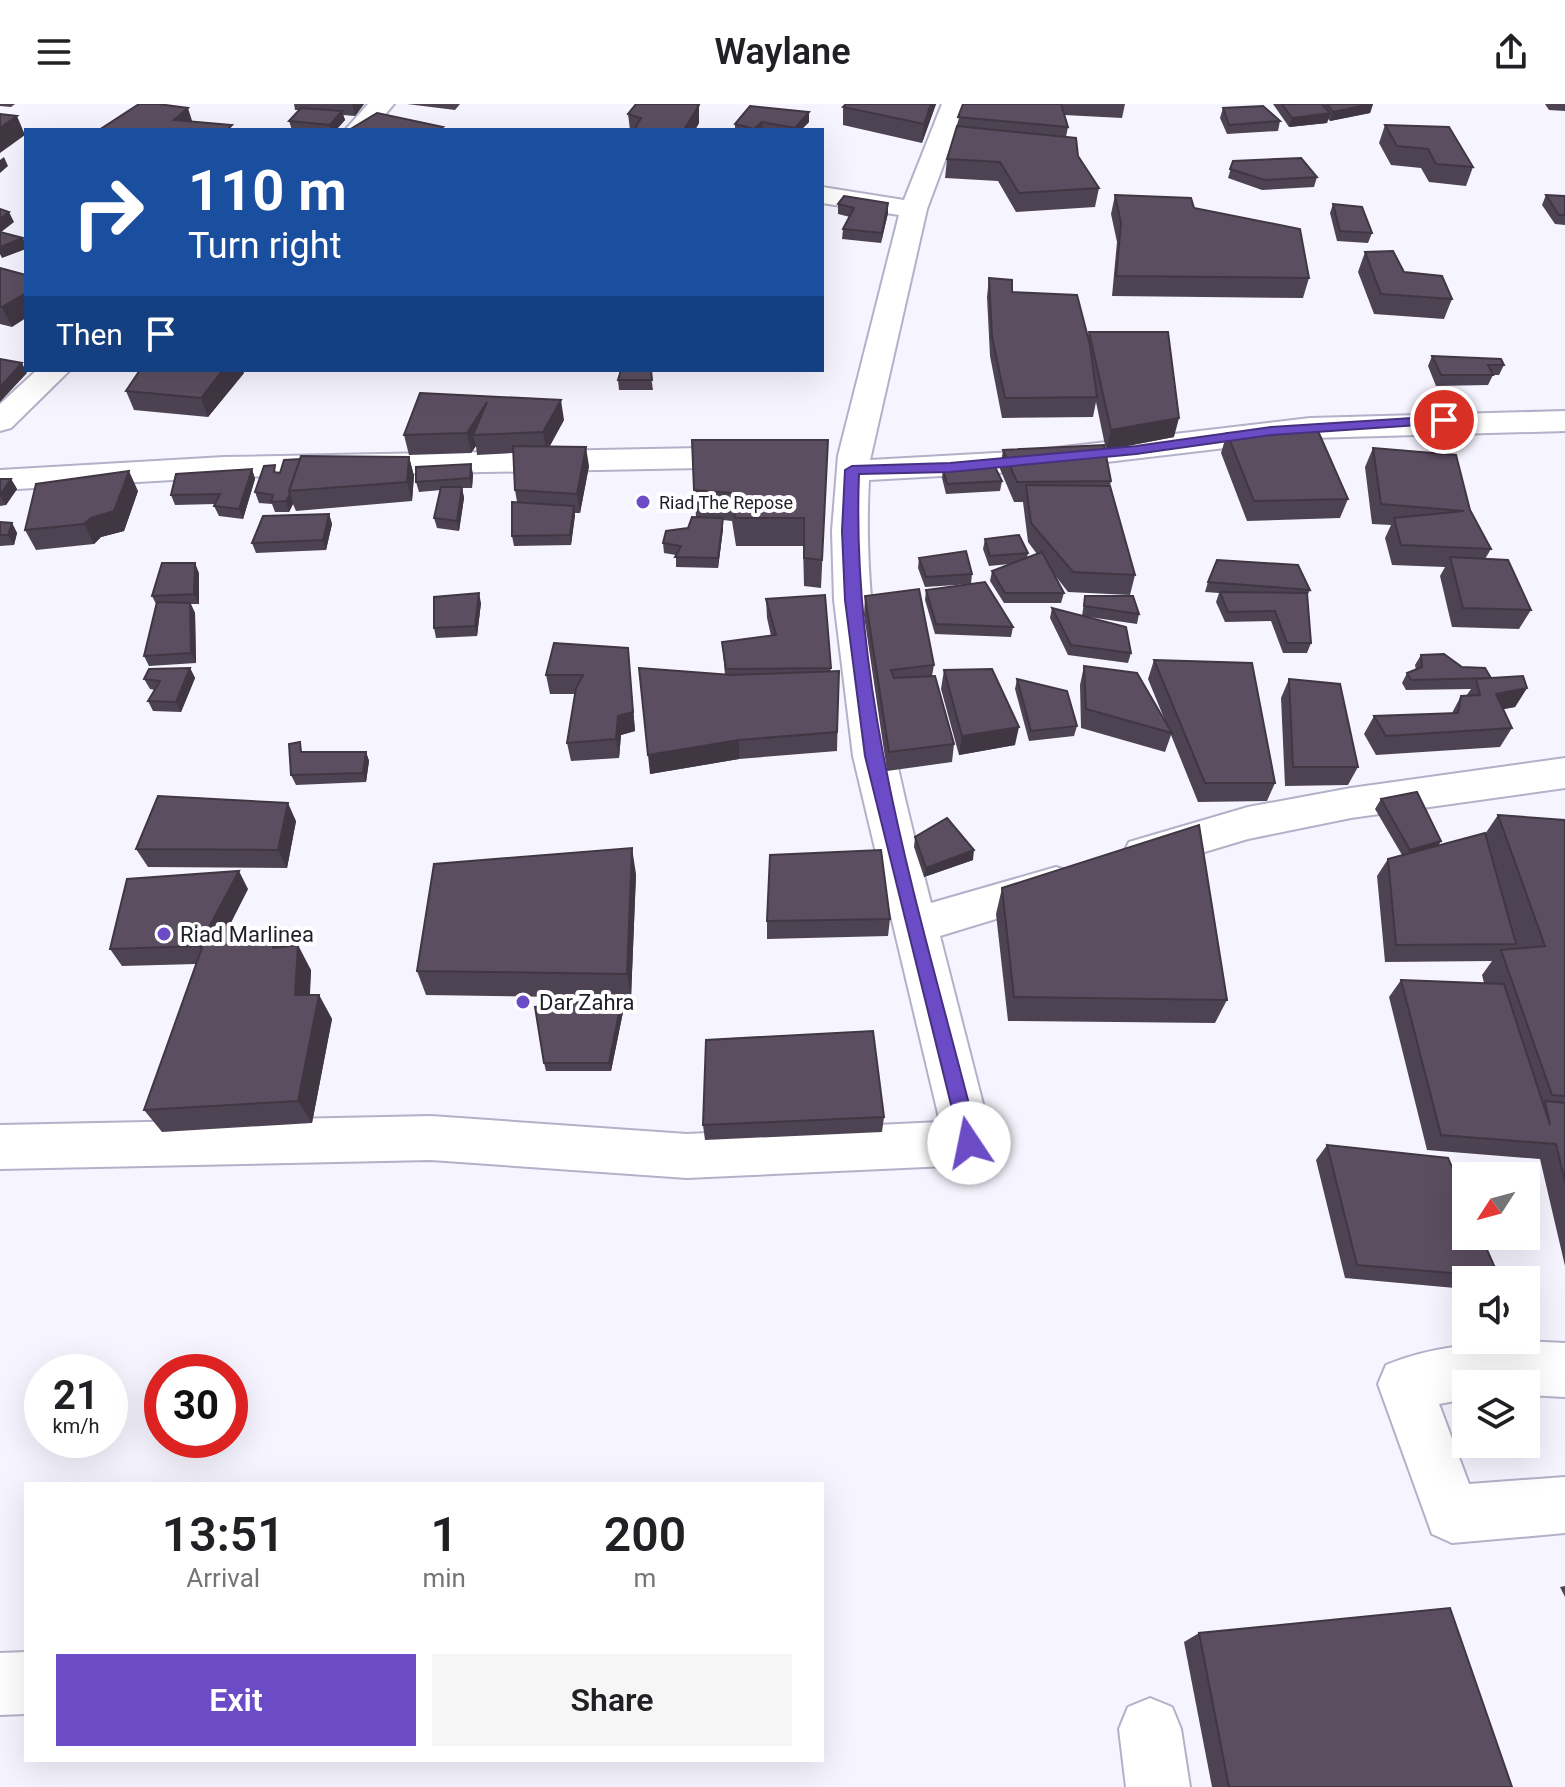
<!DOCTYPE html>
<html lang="en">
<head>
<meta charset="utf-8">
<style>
  body { margin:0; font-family:Roboto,sans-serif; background:#f6f6f6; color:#202124; height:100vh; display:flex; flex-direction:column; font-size:30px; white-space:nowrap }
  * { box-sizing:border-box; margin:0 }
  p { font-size:26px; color:#757577 }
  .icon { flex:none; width:44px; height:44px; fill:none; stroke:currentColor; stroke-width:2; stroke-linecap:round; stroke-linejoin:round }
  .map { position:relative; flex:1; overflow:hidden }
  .details { position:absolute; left:24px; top:1378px; width:800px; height:280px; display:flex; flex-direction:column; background:#fff; border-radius:0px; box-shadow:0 8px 32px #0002 }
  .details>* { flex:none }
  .guide { position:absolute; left:24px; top:24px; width:800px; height:244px; border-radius:0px; box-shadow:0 8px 32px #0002; background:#1a4fa0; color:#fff; overflow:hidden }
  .needle { width:52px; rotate:234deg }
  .fabs { position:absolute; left:1452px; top:1058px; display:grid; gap:16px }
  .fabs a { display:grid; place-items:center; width:88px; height:88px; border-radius:0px; background:#fff; box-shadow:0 8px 32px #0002; font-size:40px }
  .speed { position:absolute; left:24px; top:1250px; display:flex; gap:16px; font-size:40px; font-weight:700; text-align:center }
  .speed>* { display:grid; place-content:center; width:104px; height:104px; border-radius:50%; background:#fff; box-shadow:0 8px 32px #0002; line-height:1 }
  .speed small { font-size:20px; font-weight:400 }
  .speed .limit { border:12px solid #d22; background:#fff; color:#111 }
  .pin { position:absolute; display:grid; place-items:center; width:68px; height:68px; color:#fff; margin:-34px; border:4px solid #fff; border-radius:50%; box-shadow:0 2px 8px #0007 }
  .me { position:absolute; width:88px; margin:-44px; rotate:349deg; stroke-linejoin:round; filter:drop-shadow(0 0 6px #0008) }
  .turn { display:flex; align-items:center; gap:28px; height:168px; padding:0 32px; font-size:36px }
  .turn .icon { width:104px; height:104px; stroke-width:2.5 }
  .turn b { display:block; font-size:56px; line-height:68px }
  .then { display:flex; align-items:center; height:76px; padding:0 32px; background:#0003; gap:16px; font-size:30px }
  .eta { display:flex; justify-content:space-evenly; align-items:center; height:136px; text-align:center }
  .eta b { font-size:48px; font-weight:600; line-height:56px }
  .button { display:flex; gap:16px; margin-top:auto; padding:16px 32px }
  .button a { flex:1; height:92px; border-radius:0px; background:#6c4cc6; color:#fff; font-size:32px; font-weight:600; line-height:92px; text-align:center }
  .button a+a { background:#f6f6f6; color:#202124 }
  header { display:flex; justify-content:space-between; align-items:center; height:104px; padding:0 32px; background:#fff; font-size:36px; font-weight:600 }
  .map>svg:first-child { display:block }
</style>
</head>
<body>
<header><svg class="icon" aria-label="menu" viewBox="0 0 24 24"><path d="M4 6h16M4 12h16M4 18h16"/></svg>Waylane<svg class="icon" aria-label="share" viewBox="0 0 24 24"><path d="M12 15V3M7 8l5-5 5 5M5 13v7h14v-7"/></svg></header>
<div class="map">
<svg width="1565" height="1683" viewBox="0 0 1565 1683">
  <rect width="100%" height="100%" fill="#f6f5ff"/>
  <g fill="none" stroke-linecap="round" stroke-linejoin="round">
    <!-- minor casing -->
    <g stroke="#b3b0c8" stroke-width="4">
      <g id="minor">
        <polygon points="368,0 394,0 372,26 345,26"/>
        <path d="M942 0H966L927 105 870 356 1030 347 1310 314 1565 307V327L1310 334 1030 367 869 376C861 523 895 659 931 799L1056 763 1071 768 1077 780 1071 792 940 832 993 1039 986 1055 969 1061 687 1074 431 1056 0 1065V1021L431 1012 687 1030 940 1018 853 652 834 496 832 427 838 352 899 111 822 99V83L904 96Z"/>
        <polygon points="37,266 70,266 11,324 0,327 0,300"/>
        <polygon points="753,343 765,346 769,353 765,360 753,363 224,373 0,386 0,366 224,353"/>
        <polygon points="1565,654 1565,684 1351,714 1248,735 1144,766 1129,762 1123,750 1129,738 1248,703 1351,684"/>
        <path d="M1523 1237 1565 1239V1293L1526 1291V1280H1466V1295L1439 1300 1469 1380 1565 1373V1429L1452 1439 1432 1430 1378 1280 1386 1261C1429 1243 1477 1239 1523 1237Z"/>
        <polygon points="26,1548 26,1610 0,1611 0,1549"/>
        <polygon points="1150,1594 1172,1603 1181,1625 1190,1683 1126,1683 1119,1625 1128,1603"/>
      </g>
    </g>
    <!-- minor -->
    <use href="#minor" fill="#fff" fill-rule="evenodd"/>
  </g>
  <!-- wall -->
  <g fill="#4e4353">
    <polygon points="0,0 15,0 11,3 0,2"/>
    <polygon points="294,0 364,0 355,12 343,11 345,16 336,26 292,26 289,17 299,6 295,6"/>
    <polygon points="407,0 460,0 455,6"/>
    <polygon points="846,0 936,0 922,39 843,21 843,3"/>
    <polygon points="963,0 1125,0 1122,14 1064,11 1068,23 1066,33 1099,84 1095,103 1016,108 998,77 945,74 947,55"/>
    <polygon points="1273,0 1373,0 1370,9 1330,17 1328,15 1327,19 1289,23"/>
    <polygon points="1545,0 1565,0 1565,7 1549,6"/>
    <polygon points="1223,4 1280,17 1278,27 1227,30 1220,14"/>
    <polygon points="809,8 809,18 801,26 735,26 735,20"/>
    <polygon points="628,10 699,19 695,26 630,26"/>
    <polygon points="1385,21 1473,63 1466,82 1429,78 1421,64 1391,61 1379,39"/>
    <polygon points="1233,57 1317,73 1314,83 1262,86 1228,74"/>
    <polygon points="1115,91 1194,104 1309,174 1303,194 1112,192 1117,138 1111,110"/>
    <polygon points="1546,91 1565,92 1565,121 1555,120 1542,101"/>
    <polygon points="888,99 888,109 881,139 842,135 843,125 850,113 838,110 838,100"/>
    <polygon points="1333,100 1372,129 1368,139 1337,137 1330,109"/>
    <polygon points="1365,148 1404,168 1452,195 1444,215 1374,210 1358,168"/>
    <polygon points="0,164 12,223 0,220"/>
    <polygon points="989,174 1088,232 1089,228 1174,333 1106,346 1096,298 1093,313 1002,314 990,252 987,193"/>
    <polygon points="1432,252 1504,261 1499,271 1493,271 1488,281 1436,282 1428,262"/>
    <polygon points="244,269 208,313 134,306 126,287"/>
    <polygon points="651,272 653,286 619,286 618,276"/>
    <polygon points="564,316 550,342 589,362 580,409 575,409 571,441 514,442 512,432 517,398 515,386 513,349 477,351 476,342 471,349 409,351 404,331"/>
    <polygon points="1227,329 1348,395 1340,414 1247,417 1221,349"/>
    <polygon points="828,336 821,484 804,482 803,442 736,442 732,417 723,416 723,425 718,464 676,463 676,451 664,449 663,439 688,424 696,413 694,386"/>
    <polygon points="1373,344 1470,406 1491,445 1485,455 1531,506 1519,525 1452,523 1440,472 1445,463 1392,461 1385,434 1391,421 1372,420 1365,363"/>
    <polygon points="1003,346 1111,377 1110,382 1135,471 1130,491 1068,488 1054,470 1064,489 1061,499 1004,499 990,477 992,467 1010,460 989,462 983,445 985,435 1028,449 1027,454 1037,450 1028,438 1023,398 1014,398 1000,365"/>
    <polygon points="409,353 414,372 412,397 296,407 293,400 289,408 275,408 272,400 259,399 255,388 278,368"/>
    <polygon points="943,364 1002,377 1000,387 946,390 942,374"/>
    <polygon points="252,365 255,375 243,415 219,412 214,402 215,400 175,401 171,391"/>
    <polygon points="473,370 472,384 462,384 464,394 459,427 437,424 434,414 441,386 419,388 416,378"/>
    <polygon points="0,375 11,375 17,385 6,401 0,402"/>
    <polygon points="138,387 124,427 101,433 94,440 36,446 25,426"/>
    <polygon points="329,410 332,420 326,446 256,449 252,439"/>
    <polygon points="0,418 12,419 17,429 14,441 0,442"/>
    <polygon points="919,454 972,470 971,480 925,483 918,464"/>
    <polygon points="199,469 199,500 191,500 195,509 196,559 149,562 144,552 156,500 152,492"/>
    <polygon points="1208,478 1310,486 1307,492 1311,539 1307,549 1283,549 1271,517 1225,518 1216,498 1219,489 1205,488"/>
    <polygon points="926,486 1013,523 1011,533 935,530 925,496"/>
    <polygon points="865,492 934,561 932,572 954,640 952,658 887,667 864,511"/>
    <polygon points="1085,492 1139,510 1137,520 1082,512"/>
    <polygon points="766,495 831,564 830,568 839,567 837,647 739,655 650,670 725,571 722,538 771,532 767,514"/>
    <polygon points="481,499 477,532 436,534 434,524"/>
    <polygon points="1052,504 1131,549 1128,559 1068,551 1050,514"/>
    <polygon points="628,544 635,627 621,631 619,654 571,657 567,639 575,590 550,590 546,571"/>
    <polygon points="1421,551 1527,584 1515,603 1503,605 1512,624 1500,643 1376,651 1364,630 1374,612 1452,609 1461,592 1466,592 1471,585 1406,586 1402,579 1407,569 1416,566 1415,561"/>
    <polygon points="1154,556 1275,679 1267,697 1198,698 1171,631 1165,648 1081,624 1080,581 1084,562 1166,619 1148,575"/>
    <polygon points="190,564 195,574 181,608 153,607 148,597 155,586 150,585 144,575"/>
    <polygon points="944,566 1015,641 959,651 941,585"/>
    <polygon points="1017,575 1077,622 1074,632 1029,637 1015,585"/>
    <polygon points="1289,575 1358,663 1348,681 1285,682 1281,594"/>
    <polygon points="304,648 366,648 369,657 366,678 296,681 291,671"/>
    <polygon points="1381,695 1441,737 1438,742 1485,730 1498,711 1565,716 1565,1162 1540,1055 1427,1046 1389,893 1401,876 1484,879 1482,871 1492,857 1385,858 1377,772 1388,755 1402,751 1375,705"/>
    <polygon points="296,717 287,764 148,763 136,745"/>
    <polygon points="915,733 973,756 924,773 914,743"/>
    <polygon points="636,770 631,894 426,891 417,867"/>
    <polygon points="1002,784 1227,896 1215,919 1008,917 996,810"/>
    <polygon points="248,785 227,826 284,843 311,866 310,891 319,891 332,915 312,1019 162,1028 144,1006 196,860 122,862 110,845"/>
    <polygon points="890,815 888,832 767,835 767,817"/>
    <polygon points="624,903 611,967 546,967 544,959"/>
    <polygon points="884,1013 882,1028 705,1036 703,1021"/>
    <polygon points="1327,1041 1499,1173 1496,1176 1466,1176 1466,1185 1345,1174 1316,1056"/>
    <polygon points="1565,1482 1565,1493 1560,1483"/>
    <polygon points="1199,1529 1512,1683 1212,1683 1184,1538"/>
  </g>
  <!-- shaded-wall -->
  <g fill="#403743">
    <polygon points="352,0 364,0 355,12"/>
    <polygon points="931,0 936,0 922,39 924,20"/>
    <polygon points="1373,0 1370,9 1330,17 1333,8"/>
    <polygon points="699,1 699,19 695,26 684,26"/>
    <polygon points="188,4 194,23 174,16"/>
    <polygon points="342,7 345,16 336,26 331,26 330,21"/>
    <polygon points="809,8 809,18 801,26 795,26 795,24"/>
    <polygon points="1330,9 1327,19 1289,23 1292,14"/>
    <polygon points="17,12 25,31 0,49 0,24"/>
    <polygon points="762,18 763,26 754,26 754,25"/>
    <polygon points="4,53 8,62 0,69 0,56"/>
    <polygon points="888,99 888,109 881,139 882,129"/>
    <polygon points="9,108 14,118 0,129 0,115"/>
    <polygon points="23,134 26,140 26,145 2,154 0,150 0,143"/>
    <polygon points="26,189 26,214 12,223 2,203"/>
    <polygon points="22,259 27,269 0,298 0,283"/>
    <polygon points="223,266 243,266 244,269 208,313 201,294"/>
    <polygon points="561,296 564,316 546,348 543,328"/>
    <polygon points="487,298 473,331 476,342 471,349 467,329"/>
    <polygon points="1179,314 1174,333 1106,346 1111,326"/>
    <polygon points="586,343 589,362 580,409 577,390"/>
    <polygon points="409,353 414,372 412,397 407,378"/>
    <polygon points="471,360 473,370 472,384 470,374"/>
    <polygon points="252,365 255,375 243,415 239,405"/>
    <polygon points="129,367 138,387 124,427 101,433 94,440 84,420"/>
    <polygon points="11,375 17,385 6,401 0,391"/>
    <polygon points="462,383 464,394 459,427 457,417"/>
    <polygon points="290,390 293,400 289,408 286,397"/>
    <polygon points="574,402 575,412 571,441 570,431"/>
    <polygon points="329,410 332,420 326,446 323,436"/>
    <polygon points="723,414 723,425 718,464 718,454"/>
    <polygon points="12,419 17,429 14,441 8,431"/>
    <polygon points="195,459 199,469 199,500 194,490"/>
    <polygon points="479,489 481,499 477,532 475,522"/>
    <polygon points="190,499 195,509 196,559 191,549"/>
    <polygon points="628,544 635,627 621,631 619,654 616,635 618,612"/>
    <polygon points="190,564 195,574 181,608 176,598"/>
    <polygon points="1527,584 1515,603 1484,609 1496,590"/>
    <polygon points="1019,623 1015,641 959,651 962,632"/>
    <polygon points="739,636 739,655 650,670 648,651"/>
    <polygon points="366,648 369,657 366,678 363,669"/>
    <polygon points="288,699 296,717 287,764 278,746"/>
    <polygon points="1441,737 1435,746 1404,755 1410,746"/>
    <polygon points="632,744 636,770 631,894 627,870"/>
    <polygon points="974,746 973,756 924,773 926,764"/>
    <polygon points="239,767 248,785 210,860 199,842"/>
    <polygon points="274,823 287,847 273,844"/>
    <polygon points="298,841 311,866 308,915 295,891"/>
    <polygon points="319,891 332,915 312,1019 298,997"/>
    <polygon points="622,894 624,903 611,967 609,959"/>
  </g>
  <!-- building -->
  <g fill="#5b4e60" stroke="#403743" stroke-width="2">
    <polygon points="139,0 158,0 188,4 174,16 232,21 227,26 99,26"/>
    <polygon points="636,0 696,0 699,1 684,26 634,26 641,14 628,10"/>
    <polygon points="846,0 931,0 924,20 843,3"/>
    <polygon points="963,0 1061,0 1068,23 958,13"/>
    <polygon points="1282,0 1322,0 1330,9 1292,14"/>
    <polygon points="1327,0 1370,0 1333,8"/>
    <polygon points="750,2 809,8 795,24 762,18 754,25 735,20"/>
    <polygon points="1263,2 1280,17 1229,21 1223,4"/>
    <polygon points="301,4 342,7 330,21 289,17"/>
    <polygon points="377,9 443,23 439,26 349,26"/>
    <polygon points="0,10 17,12 0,24"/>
    <polygon points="1385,21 1449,23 1473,63 1436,60 1428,45 1397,42"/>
    <polygon points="957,22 1076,34 1078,52 1099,84 1019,89 1000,58 947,55"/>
    <polygon points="1301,54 1317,73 1265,76 1230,65 1233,57"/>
    <polygon points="1115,91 1191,94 1194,104 1300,125 1309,174 1116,172 1121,119"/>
    <polygon points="1546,91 1565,92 1565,111 1559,111"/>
    <polygon points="844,92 888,99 882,129 843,125 854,104 838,100"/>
    <polygon points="1333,100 1362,103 1372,129 1340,127"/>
    <polygon points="0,105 9,108 0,115"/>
    <polygon points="0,128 23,134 0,143"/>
    <polygon points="1393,147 1404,168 1442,172 1452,195 1381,190 1365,148"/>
    <polygon points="0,164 26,171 26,189 2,203 0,203"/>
    <polygon points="989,174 1012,176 1012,188 1077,191 1090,241 1097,293 1005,294 992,233"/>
    <polygon points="1089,228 1168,228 1179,314 1111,326"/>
    <polygon points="1432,252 1501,255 1504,261 1488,261 1493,271 1441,271"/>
    <polygon points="0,255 22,259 0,283"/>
    <polygon points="140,266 223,266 201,294 126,287"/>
    <polygon points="621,266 651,266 652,276 618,276"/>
    <polygon points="420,289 561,296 543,328 473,331 487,298 467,329 404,331"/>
    <polygon points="1318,327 1348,395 1254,397 1227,329"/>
    <polygon points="692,336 828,336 822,456 804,454 804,414 735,414 731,389 694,386"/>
    <polygon points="1104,341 1111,377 1017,378 1003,346"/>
    <polygon points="513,342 586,343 577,390 515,386"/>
    <polygon points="1373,344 1456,351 1470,406 1491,445 1401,441 1394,414 1464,407 1381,400"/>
    <polygon points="301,352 409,353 407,378 289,387"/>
    <polygon points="300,355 289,387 290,390 286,397 271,398 273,391 255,388 264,362 275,361 274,368 280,369 284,356"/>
    <polygon points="471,360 470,374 416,378 416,363"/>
    <polygon points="994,361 1002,377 947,380 943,364"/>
    <polygon points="252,365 239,405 214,402 220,390 171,391 176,370"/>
    <polygon points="129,367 114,407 91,414 84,420 25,426 36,380"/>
    <polygon points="0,375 11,375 0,391"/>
    <polygon points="1026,381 1110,382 1135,471 1073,468 1031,419"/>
    <polygon points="441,383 462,383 457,417 434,414"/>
    <polygon points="512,398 574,402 570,431 512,432"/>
    <polygon points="329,410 323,436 252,439 263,412"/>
    <polygon points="692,413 723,414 718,454 675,453 681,442 663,439 666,427 688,424"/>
    <polygon points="0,418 12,419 8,431 0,431"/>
    <polygon points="1019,431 1028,449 990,452 985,435"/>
    <polygon points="966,447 972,470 926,473 919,454"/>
    <polygon points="1042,448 1064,489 1005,489 992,467"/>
    <polygon points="1450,453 1508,456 1531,506 1463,504"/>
    <polygon points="1217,456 1298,461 1310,486 1208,478"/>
    <polygon points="162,459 195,459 194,490 152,492"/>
    <polygon points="985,478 1013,523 936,520 926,486"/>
    <polygon points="919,485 934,561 891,566 894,574 935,572 954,640 889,648 865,492"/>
    <polygon points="1220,488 1307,489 1311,539 1287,539 1275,507 1228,508"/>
    <polygon points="479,489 475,522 434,524 434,493"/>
    <polygon points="825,491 831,564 726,565 722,538 776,531 766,495"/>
    <polygon points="1085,492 1133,492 1139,510 1084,502"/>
    <polygon points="157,498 190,499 191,549 144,552"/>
    <polygon points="1052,504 1126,523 1131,549 1071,541"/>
    <polygon points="554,539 628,544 633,608 618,612 616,635 567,639 576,584 583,571 546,571"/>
    <polygon points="1444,550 1462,563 1485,564 1491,574 1411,576 1407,569 1422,563 1421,551"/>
    <polygon points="1154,556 1252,559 1275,679 1205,679"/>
    <polygon points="1084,562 1137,569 1172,629 1086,605"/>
    <polygon points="190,564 176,598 148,597 160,577 144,575 149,565"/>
    <polygon points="639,564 732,571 839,567 837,628 739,636 648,651"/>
    <polygon points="992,565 1019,623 962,632 944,566"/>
    <polygon points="1523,572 1527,584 1496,590 1512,624 1386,632 1374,612 1458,609 1461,592 1480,591 1476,575"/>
    <polygon points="1017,575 1067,587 1077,622 1031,627"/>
    <polygon points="1289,575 1340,580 1358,663 1293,663"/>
    <polygon points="300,638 301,648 366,648 363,669 291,671 289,640"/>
    <polygon points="1417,688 1441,737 1410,746 1381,695"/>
    <polygon points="158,692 288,699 278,746 136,745"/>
    <polygon points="1498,711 1565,716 1565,992 1552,991 1501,846 1545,842"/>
    <polygon points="947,714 974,746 926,764 915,733"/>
    <polygon points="1199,721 1227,896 1014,893 1002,784"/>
    <polygon points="1485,729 1516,840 1396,841 1388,755"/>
    <polygon points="632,744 627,870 417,867 434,760"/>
    <polygon points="881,746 890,815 767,817 770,751"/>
    <polygon points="239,767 199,842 110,845 127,775"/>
    <polygon points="274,823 273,844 298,841 295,891 319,891 298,997 144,1006 208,827"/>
    <polygon points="1401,876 1504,880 1550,1021 1545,997 1565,999 1565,1078 1556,1040 1441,1031"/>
    <polygon points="622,894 609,959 544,959 535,903"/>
    <polygon points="873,927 884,1013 703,1021 706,936"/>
    <polygon points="1327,1041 1448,1054 1466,1096 1466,1132 1481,1132 1499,1173 1357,1161"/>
    <polygon points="1450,1504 1512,1683 1229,1683 1199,1529"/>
  </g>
  <!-- route -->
  <path fill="#6c4cc6" stroke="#463181" stroke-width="2" d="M1444 312 1448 314V319L1271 331 1136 350 950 368 859 370C850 599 924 820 979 1039L976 1045 969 1048 962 1045 865 652 845 496 842 427 845 366 852 362 950 359 1136 342 1271 323Z"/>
  <!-- markers -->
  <g fill="#6c4cc6" stroke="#fff" stroke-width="3">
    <circle cx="643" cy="398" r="8"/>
    <circle cx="164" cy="830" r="8"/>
    <circle cx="523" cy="898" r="8"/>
  </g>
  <g text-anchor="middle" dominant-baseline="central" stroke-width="8" stroke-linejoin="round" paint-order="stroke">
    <!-- far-poi labels -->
    <g font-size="18" fill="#201f28" stroke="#fff" text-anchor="start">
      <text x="659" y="398">Riad The Repose</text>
    </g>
    <!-- poi labels -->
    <g font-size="22" fill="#201f28" stroke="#fff" text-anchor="start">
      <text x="180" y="830">Riad Marlinea</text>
      <text x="539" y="898">Dar Zahra</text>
    </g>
  </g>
</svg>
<div class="fabs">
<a><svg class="needle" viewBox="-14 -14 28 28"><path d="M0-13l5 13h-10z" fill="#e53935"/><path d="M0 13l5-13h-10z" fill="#757577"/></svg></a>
<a><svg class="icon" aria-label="sound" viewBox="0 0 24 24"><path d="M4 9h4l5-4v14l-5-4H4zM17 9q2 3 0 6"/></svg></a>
<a><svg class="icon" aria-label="layers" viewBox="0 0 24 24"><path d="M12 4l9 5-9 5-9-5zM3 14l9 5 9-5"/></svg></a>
</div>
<div class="speed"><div>21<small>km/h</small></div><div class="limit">30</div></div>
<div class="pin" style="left:1444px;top:316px;background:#d93025"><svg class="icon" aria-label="arrive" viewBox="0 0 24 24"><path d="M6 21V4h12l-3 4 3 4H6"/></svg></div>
<svg class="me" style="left:969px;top:1039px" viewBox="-20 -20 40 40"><circle r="19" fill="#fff"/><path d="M0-13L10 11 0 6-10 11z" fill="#6c4cc6"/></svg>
<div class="guide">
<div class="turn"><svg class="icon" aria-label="right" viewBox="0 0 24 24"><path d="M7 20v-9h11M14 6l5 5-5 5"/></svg><div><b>110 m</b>Turn right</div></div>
<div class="then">Then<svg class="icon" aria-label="arrive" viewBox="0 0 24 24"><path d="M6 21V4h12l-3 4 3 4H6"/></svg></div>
</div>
<section class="details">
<div class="eta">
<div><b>13:51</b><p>Arrival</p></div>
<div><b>1</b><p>min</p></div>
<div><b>200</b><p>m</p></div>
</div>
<div class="button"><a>Exit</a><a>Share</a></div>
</section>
</div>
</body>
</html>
